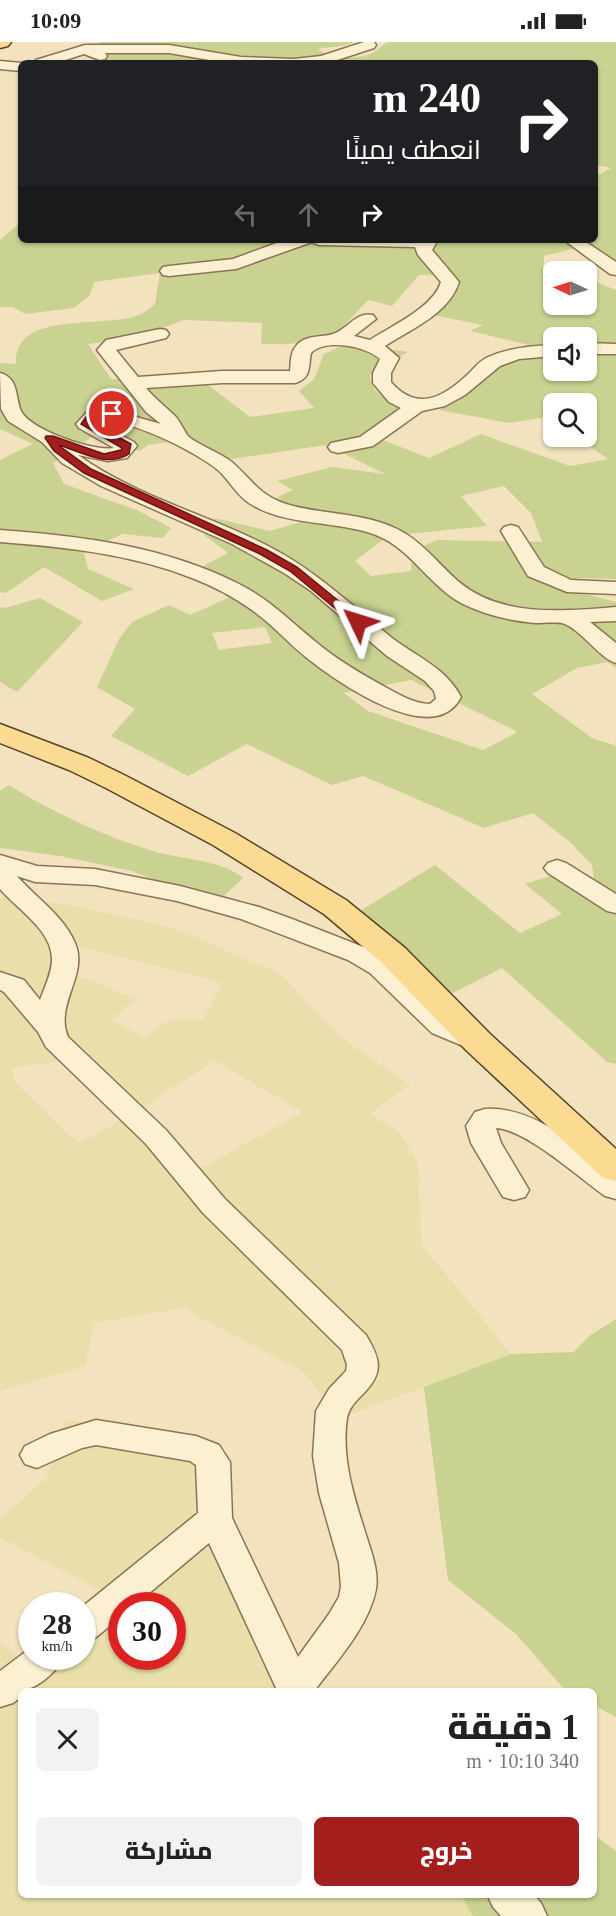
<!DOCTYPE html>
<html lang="ar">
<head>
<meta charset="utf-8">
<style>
  body { margin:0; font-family:"Times New Roman",Cairo,serif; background:#f2f2f2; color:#222; direction:rtl; height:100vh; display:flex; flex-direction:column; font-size:22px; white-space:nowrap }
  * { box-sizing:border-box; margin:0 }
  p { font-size:20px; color:#767676 }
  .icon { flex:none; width:33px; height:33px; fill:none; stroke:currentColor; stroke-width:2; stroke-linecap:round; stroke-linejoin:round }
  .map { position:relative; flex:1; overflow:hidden; direction:ltr }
  .sheet { position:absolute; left:18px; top:1646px; width:579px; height:210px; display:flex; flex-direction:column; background:#fff; border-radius:9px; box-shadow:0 2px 4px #0004; direction:rtl }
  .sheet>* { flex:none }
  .top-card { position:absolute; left:18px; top:18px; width:580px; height:183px; border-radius:9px; box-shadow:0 2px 4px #0004; direction:rtl; background:#202124; color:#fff; overflow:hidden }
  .needle { width:39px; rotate:274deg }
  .buttons { position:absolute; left:543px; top:219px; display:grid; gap:12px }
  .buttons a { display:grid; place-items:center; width:54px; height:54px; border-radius:9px; background:#fff; box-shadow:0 2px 4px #0004; font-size:30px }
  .speed { position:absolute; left:18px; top:1550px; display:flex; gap:12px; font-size:30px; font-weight:700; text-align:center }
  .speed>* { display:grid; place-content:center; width:78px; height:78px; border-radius:50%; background:#fff; box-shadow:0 2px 4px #0004; line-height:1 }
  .speed small { font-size:15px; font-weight:400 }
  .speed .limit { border:9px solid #d22; background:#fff; color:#111 }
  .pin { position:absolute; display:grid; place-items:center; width:51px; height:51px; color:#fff; margin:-26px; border:3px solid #fff; border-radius:50%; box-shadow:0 2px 6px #0007 }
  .me { position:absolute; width:66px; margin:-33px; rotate:311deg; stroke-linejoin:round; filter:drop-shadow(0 0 4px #0008) }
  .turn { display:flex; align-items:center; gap:21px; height:126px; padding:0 18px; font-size:27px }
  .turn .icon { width:78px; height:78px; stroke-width:2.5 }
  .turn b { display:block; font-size:42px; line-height:51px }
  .lanes { display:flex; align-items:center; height:57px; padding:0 18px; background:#0003; justify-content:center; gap:30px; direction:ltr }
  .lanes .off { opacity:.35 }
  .round { display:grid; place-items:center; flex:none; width:63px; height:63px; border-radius:9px; background:#f2f2f2 }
  .head { display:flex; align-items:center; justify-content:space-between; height:102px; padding:0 18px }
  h1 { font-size:36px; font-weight:800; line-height:45px }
  .cta { display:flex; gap:12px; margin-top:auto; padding:12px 18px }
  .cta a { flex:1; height:69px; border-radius:9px; background:#a21f1e; color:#fff; font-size:24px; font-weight:800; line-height:69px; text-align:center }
  .cta a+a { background:#f2f2f2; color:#222 }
  .status { display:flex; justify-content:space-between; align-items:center; height:42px; padding:0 30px; background:#fff; direction:ltr }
  .status svg { height:16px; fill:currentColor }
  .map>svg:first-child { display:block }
</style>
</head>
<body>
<div class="status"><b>10:09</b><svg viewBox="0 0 49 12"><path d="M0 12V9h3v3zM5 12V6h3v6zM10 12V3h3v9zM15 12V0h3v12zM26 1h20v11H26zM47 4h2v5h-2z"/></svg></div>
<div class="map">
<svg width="616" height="1874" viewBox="0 0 616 1874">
  <rect width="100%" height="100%" fill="#f2e3be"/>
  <!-- farmland -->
  <g fill="#e9dfab" fill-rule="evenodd">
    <path d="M6 855 71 863 157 882 184 890 278 931 341 995 410 1043 370 1071 393 1086 403 1096 416 1118 419 1130 421 1201 511 1312 339 1377 306 1332 183 1266 94 1281 86 1324 0 1349V857ZM72 903 222 941 202 978H171L145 995 111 978 136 957 57 925ZM70 1018 138 1069 79 1101 17 1042 10 1026ZM214 1019 303 1070 187 1134 138 1069Z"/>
    <path d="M65 1378 200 1400 208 1502 284 1648H21V1852L461 1853 473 1874H0V1600L22 1619 32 1614H82L83 1564 100 1548 0 1496V1477L47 1435ZM122 1563H172V1614H122Z"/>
  </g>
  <!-- green -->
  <g fill="#c9d291" fill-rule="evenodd">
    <path d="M101 0H353C343 6 330 4 318 7 330 17 355 18 370 12 376 10 382 4 387 0H616V226L576 206 544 214 543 236 553 237 554 262H586L587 240H596L616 248V537L577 536 574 549 616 560V626L607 620 577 626 532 652 592 696 616 704V1022L607 1020 502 926 433 961 335 884 435 823 520 891 562 872 525 842 554 833 596 850 592 823 570 800 533 771 484 786 363 734 332 743 247 702 188 734 111 694 135 667 97 645 119 597 132 580 169 563 190 573 230 555 188 532 228 511 204 493 214 476 270 489 307 478 263 462 293 448 277 439 332 425 385 432 326 403 211 420 174 399 148 403 140 409 92 395 53 421 64 442 139 469 171 486 163 496 122 492 84 511 88 527 134 547 102 559 44 525 6 551 0 550V418L33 402 0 387V321L16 322C13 265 111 289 143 271 147 269 151 265 155 262L160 231 94 240 90 253 74 266 25 272 13 265H0V198L21 180V198H596V134L611 126 596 123V21H103L71 9H91ZM419 233 452 234 433 273 483 283 470 289 537 305 500 312 478 338 439 368 509 381 548 375 553 379 554 362H586V394L576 395 608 417 570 424 481 392 429 416 380 397 405 365C390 359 370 352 370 333L408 310 348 301 324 312 314 337 299 349 314 366 250 375 199 336 111 337 88 302 133 297 184 278 262 281 261 302C282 303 322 302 339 288 349 280 358 268 368 258L392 264ZM554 296H586V328H554ZM504 444 531 471 542 500 437 498 412 509 411 529 371 534 355 519 388 494 487 484 461 454ZM265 585 272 601 219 608 212 591ZM411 638 518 690 483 708 368 669 344 651Z"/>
    <polygon points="40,556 83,580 17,650 0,640 0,565 5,566"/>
    <path d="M9 743C55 772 108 796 160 811 188 818 221 818 243 836L214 863 132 829 60 814 0 806V749Z"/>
    <polygon points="616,1277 616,1675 594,1663 594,1648 565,1648 516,1592 448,1538 424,1345 511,1312 574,1310 589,1294"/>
    <polygon points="594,1793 616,1809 616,1874 473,1874 461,1853 594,1852"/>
  </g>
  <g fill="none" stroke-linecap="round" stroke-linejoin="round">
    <!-- minor casing -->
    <g stroke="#8d7355" stroke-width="3">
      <g id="minor">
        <polygon points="364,0 374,0 376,3 374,6 328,21 227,21 169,11 105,11 107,14 105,17 100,18 84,12 56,21 34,21 36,18 85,3 169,3 241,15 294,17 321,14"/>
        <polygon points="0,19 22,21 21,29 0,27"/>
        <path d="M285 198H438L432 208 459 240C449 272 411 287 385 304L399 316 391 331V340C416 369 441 357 466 334 473 328 477 321 486 316 507 306 531 304 554 303V314L519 317 500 324 465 353 445 364 422 369 373 404 338 411 331 409 328 405 331 401 360 395 401 366 389 360 373 341V331L380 317C366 304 325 296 311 311 308 325 312 336 295 341H222L146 346C155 357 166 365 175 374 180 380 184 388 187 393 192 400 223 412 233 421 253 439 259 453 286 462 322 473 362 470 397 487 422 499 438 522 459 540 502 576 564 569 616 565V579L590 580 616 601V621C599 616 580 586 562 581 554 580 543 581 535 581 511 579 486 573 465 563 430 546 412 507 376 493 336 478 286 485 249 461 236 452 229 438 218 428 198 411 123 372 98 381L134 400 137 404 127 416 108 419 78 413C135 454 206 472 268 504 315 528 351 563 392 596 417 615 446 626 461 655 434 708 337 640 307 616 288 601 272 582 252 568 234 555 213 544 192 536 131 512 65 505 0 500V488C82 494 164 504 239 542 271 558 294 583 322 605 342 621 365 634 387 646 400 653 415 662 430 662L436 657 434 649 425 639 387 614 311 549 284 531 232 502 101 444 62 421 42 400 8 379 1 367 0 331C19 336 15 355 21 369 30 388 94 410 114 406L79 386 76 382 87 370 108 367 161 382 146 370 97 308 106 298 160 287 166 288 169 292 166 296 116 308 138 335 222 329H290C291 320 290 310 297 303 307 292 321 296 333 292 348 287 356 269 373 273L376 277 354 294 370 298C391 284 433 266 441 240L418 213 415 205 319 203 312 200 236 227 169 234 163 233 160 229 163 225 169 224 233 217Z"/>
        <polygon points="564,198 583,198 616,220 616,233 610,232"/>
        <polygon points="586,301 616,302 616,312 586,312"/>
        <polygon points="511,483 518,485 544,525 571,538 616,540 616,552 567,550 528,534 501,489 504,485"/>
        <path d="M0 813 37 824 95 827 180 844 259 865 292 877 366 906 388 919 452 979 488 994 492 1000 488 1006 478 1009 468 1006 432 991 370 931 348 918 241 877 177 859 95 843 35 840 17 834C35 855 64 874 75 901 89 933 54 962 68 995L166 1088 225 1157 366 1293C381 1318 384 1331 362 1353 355 1360 349 1366 347 1376 341 1416 354 1455 366 1493 371 1509 379 1529 376 1547 369 1584 337 1619 315 1648H277L209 1501 135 1563H122V1574L95 1596 82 1601V1565L198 1471 196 1423 190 1419 96 1403 82 1406 37 1426 25 1422 20 1413 25 1404 50 1392 96 1378 196 1394 219 1403 230 1420 232 1476 298 1615 329 1572 339 1555 341 1544 339 1521 319 1451 313 1414 316 1369 329 1347 346 1329 347 1323 342 1308 203 1171 146 1102 46 1005 38 990 4 950 0 948V930L24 938 40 958C45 944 52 931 52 917 52 888 17 867 0 847Z"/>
        <polygon points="557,818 566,821 616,852 616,871 607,869 548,831 544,826 548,821"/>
        <path d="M485 1067C535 1064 577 1105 616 1133V1157L605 1154C579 1136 527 1088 496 1086L501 1101 529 1148 525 1155 514 1158 503 1155 471 1101 466 1084 475 1070Z"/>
        <path d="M32 1605V1614H65C58 1628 37 1648 21 1648V1655L13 1661 0 1665V1629Z"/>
        <polygon points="487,1852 533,1852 541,1861 547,1874 501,1874 493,1865"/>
      </g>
    </g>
    <!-- major casing -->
    <g stroke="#5a412a" stroke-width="3">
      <g id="major">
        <polygon points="0,0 11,0 8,4 0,6"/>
        <polygon points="0,682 89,716 126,734 235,791 346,858 405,906 490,992 616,1107 616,1139 603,1136 466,1008 381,920 324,872 213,803 106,746 69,728 0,701"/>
      </g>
    </g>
    <!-- minor -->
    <use href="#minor" fill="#fcf0d2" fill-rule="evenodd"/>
    <!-- major -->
    <use href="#major" fill="#fadb91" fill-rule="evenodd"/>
  </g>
  <!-- route -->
  <path fill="#a21f1e" stroke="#691414" stroke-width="1.5" d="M96 369 116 370V374L95 376 92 381 131 402 129 412C108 426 81 410 59 403L61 405 91 427 267 508 297 525 362 578V582H354L290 529 260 512 84 431 54 409 45 396 46 394H53L104 412 121 408 122 406 81 382 88 372Z"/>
</svg>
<div class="buttons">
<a><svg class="needle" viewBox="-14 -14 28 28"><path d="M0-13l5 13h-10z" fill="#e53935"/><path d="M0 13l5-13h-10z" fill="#767676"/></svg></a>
<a><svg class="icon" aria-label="sound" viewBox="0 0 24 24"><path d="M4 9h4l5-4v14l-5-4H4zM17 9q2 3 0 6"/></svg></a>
<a><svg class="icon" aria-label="search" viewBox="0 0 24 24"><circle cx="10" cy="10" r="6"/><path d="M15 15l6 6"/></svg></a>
</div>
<div class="speed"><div>28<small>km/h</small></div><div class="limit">30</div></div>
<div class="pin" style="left:112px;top:372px;background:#d93025"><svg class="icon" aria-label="arrive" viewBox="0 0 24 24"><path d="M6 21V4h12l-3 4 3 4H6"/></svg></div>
<svg class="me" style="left:358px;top:580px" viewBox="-20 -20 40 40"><path d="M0-17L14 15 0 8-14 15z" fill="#a21f1e" stroke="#fff" stroke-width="4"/></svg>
<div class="top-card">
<div class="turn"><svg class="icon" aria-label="right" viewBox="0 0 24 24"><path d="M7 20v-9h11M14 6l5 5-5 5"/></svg><div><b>240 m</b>انعطف يمينًا</div></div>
<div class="lanes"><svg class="icon off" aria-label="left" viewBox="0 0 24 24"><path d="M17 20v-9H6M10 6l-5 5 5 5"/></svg><svg class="icon off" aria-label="ahead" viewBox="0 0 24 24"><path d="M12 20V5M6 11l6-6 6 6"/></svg><svg class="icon" aria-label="right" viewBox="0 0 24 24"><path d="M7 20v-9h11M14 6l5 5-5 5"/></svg></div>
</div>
<section class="sheet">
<div class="head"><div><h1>1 دقيقة</h1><p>340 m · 10:10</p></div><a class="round"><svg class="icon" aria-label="close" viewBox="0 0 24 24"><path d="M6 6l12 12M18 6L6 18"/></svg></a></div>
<div class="cta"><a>خروج</a><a>مشاركة</a></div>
</section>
</div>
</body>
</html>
